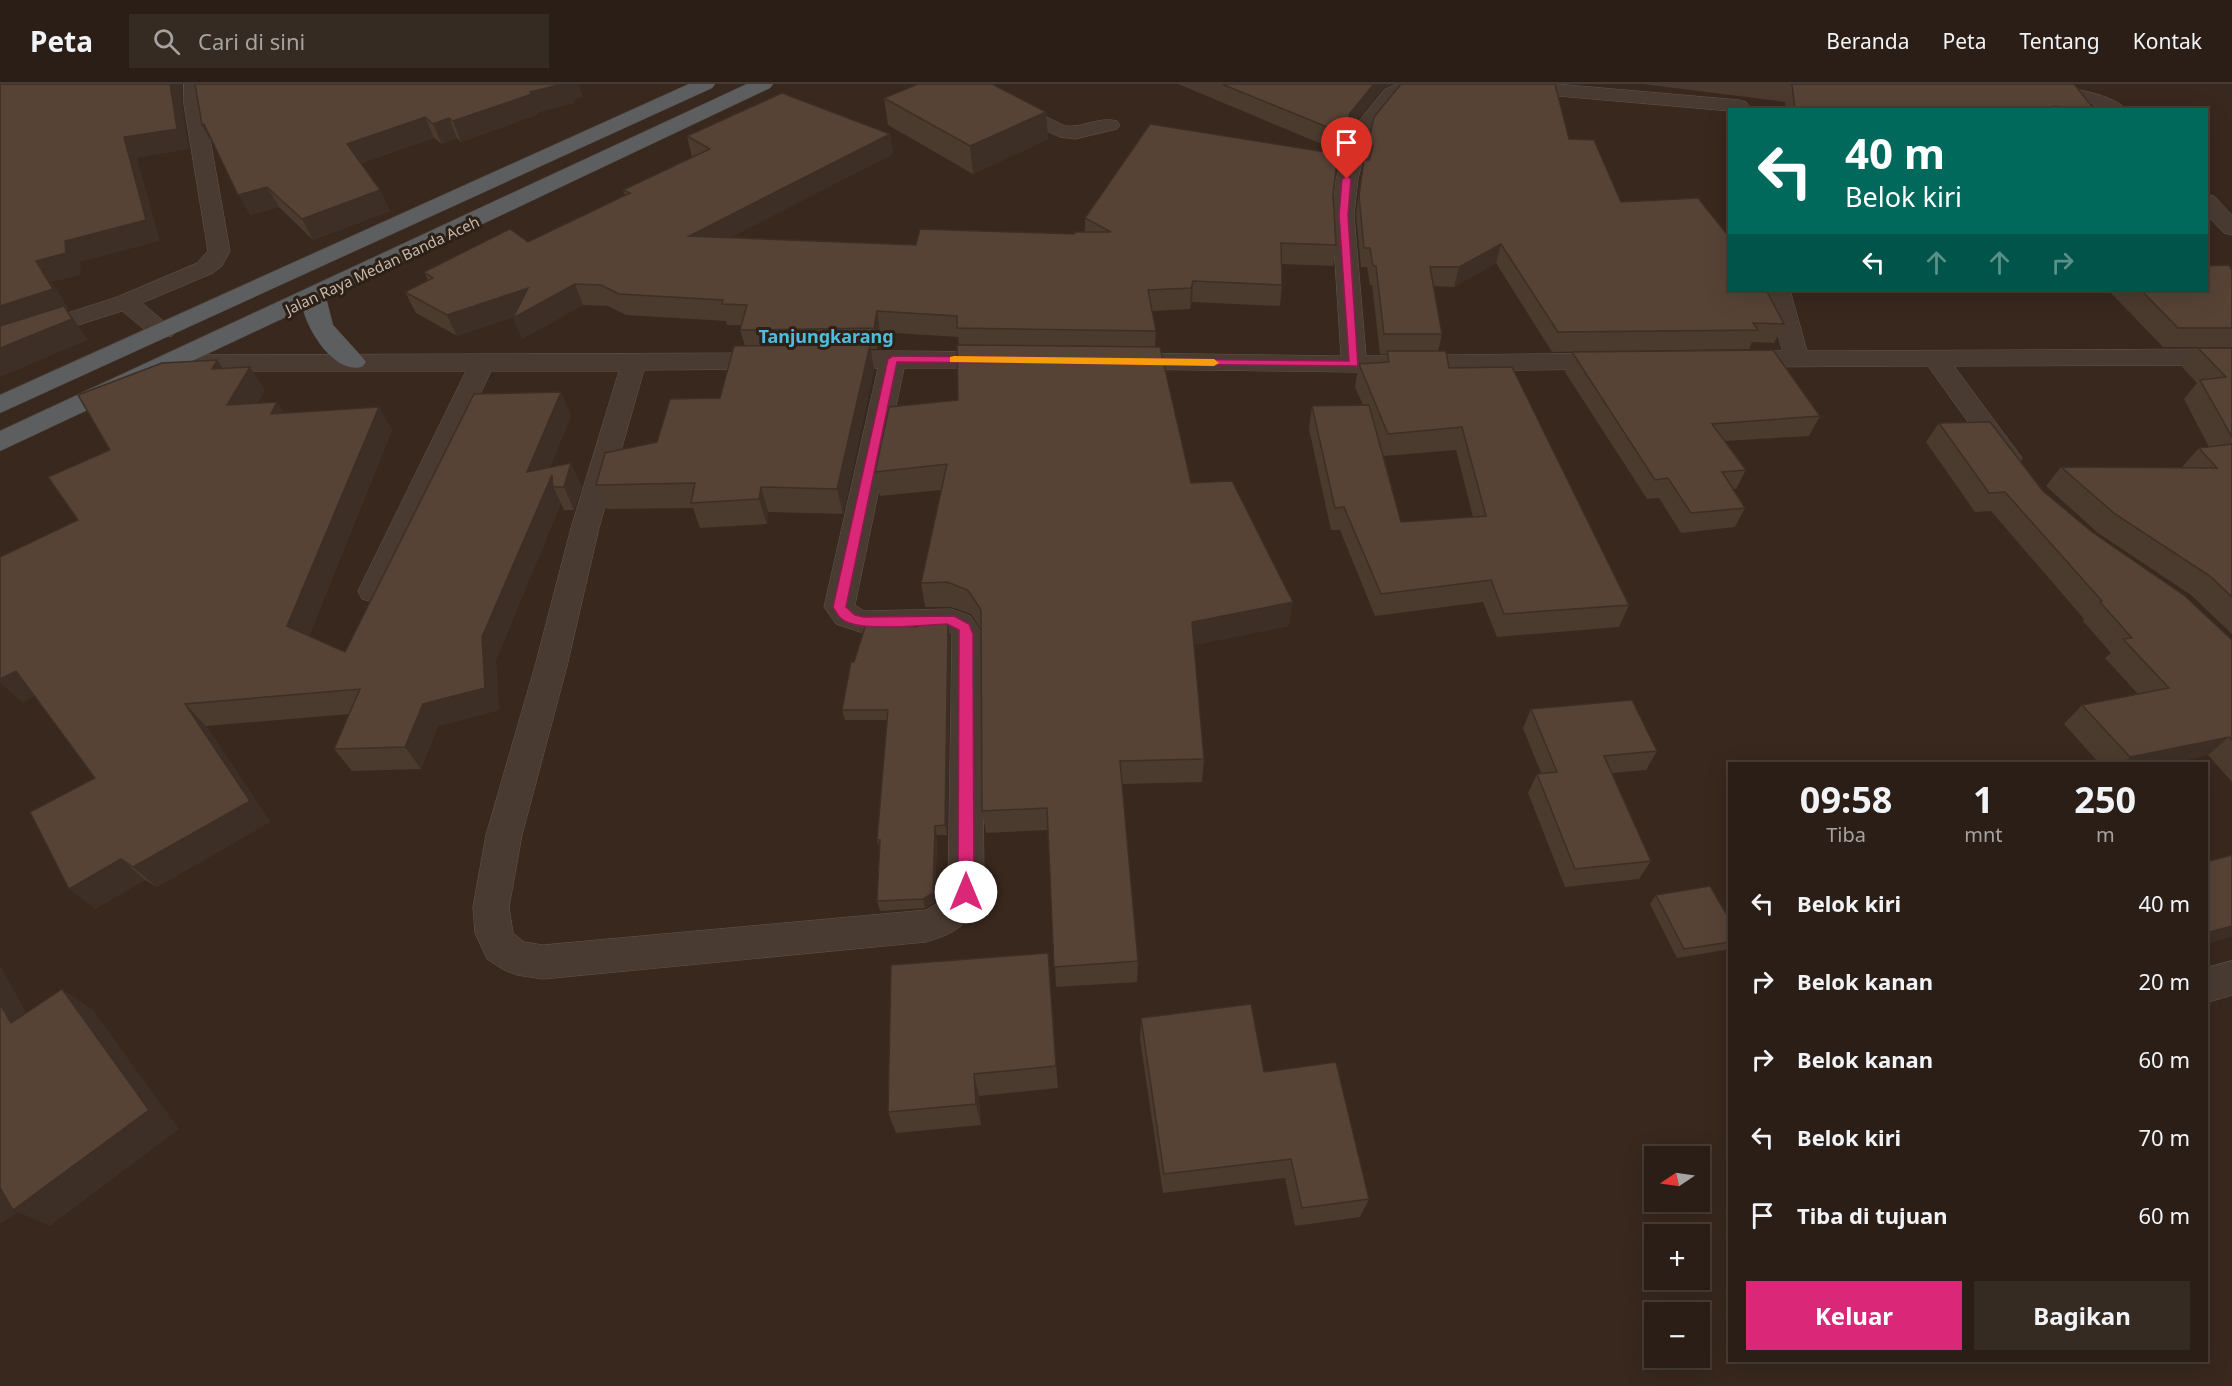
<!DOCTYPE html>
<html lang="id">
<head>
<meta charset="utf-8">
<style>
  body { margin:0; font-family:"Noto Sans",sans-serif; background:#362b23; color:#f1f3f6; height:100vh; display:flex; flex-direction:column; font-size:22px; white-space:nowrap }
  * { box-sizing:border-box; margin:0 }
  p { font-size:20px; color:#a5a2a1 }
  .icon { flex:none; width:33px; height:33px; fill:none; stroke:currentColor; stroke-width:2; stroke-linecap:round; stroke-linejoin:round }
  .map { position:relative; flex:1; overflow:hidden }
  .details { position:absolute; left:1728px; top:678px; width:480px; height:600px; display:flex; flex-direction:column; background:#2a1e16; border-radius:0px; box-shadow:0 6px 24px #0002,0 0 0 2px #463c35 }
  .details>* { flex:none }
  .top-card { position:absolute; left:1728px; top:24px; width:480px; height:183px; border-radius:0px; box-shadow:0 6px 24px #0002,0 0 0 2px #463c35; background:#00695c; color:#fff; overflow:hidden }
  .needle { width:39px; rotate:257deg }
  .tools { position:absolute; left:1644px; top:1062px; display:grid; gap:12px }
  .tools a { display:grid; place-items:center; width:66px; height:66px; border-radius:0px; background:#2a1e16; box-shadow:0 6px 24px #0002,0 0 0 2px #463c35; font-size:30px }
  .pin { position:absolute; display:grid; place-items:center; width:51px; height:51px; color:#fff; margin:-62px -26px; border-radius:50% 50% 50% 0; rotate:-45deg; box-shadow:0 0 6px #0007 }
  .pin .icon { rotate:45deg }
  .me { position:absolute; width:66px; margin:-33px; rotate:0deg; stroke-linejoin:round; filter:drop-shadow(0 0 4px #0008) }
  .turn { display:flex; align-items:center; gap:21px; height:126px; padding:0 18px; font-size:27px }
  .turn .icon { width:78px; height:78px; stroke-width:2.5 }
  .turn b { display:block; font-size:42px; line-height:51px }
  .lanes { display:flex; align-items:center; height:57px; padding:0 18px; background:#0003; justify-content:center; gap:30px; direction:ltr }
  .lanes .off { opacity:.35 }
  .eta { display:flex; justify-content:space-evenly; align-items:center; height:102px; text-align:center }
  .eta b { font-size:36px; font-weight:700; line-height:42px }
  .action { display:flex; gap:12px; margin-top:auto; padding:12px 18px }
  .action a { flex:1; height:69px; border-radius:0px; background:#db2777; color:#fff; font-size:24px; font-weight:700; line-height:69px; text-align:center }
  .action a+a { background:#362b23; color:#f1f3f6 }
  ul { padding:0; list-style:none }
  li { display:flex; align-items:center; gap:18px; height:78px; padding:0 18px }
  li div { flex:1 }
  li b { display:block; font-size:22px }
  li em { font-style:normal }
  header { display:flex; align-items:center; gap:36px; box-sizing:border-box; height:84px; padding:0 30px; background:#2a1e16; border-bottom:2px solid #463c35 }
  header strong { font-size:28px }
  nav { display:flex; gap:33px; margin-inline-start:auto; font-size:21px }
  .search { width:420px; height:54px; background:#362b23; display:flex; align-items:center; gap:15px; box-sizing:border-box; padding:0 21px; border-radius:0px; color:#a5a2a1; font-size:22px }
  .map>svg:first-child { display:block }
</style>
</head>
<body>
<header>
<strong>Peta</strong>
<div class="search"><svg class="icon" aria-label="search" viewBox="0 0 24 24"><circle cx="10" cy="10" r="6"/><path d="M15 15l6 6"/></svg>Cari di sini</div>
<nav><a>Beranda</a><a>Peta</a><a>Tentang</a><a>Kontak</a></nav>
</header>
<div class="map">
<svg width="2232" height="1302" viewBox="0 0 2232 1302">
  <rect width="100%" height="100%" fill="#38281e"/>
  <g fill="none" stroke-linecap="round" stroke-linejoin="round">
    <!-- minor casing -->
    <g stroke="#64564c" stroke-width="1">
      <g id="minor">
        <path d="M184 0H204V21L230 167 222 182 213 189 142 219 175 247 172 252C152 257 137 238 122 227L0 266V251L117 213 197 179 208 167 184 21Z"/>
        <path d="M952 0H978L1065 42C1083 44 1100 32 1117 37L1120 41 1117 45 1075 55 1060 53 955 4Z"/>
        <polygon points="1397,0 1423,0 1420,4 1398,14 1369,50 1358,95 1354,131 1366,272 1614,269 1623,272 1627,277 1623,282 1614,285 1354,288 1120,285 1111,282 1107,277 1111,272 1120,269 1341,272 1332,131 1336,95 1349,49 1384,6"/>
        <polygon points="1480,0 1556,0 1739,16 1746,18 1749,22 1747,26 1730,27 1490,6 1483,4"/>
        <path d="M1985 0C2023 0 2102 0 2127 26H2104L2085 16 2060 10 1995 6 1988 4Z"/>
        <polygon points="2206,111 2214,112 2232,131 2232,151 2224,149 2206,130"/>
        <polygon points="1766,206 1790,206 1807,267 2232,265 2232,281 1954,282 2022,374 2018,380 2008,383 1998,380 1928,282 1735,283 1726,280 1722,275 1726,270 1735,267 1782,267"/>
        <path d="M893 267 1003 268 1012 271 1016 276 1012 281 1003 284H904L855 521 864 527 951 525 970 532 982 550 984 808C969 840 959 848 926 858L543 895 517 891 504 886 487 875 475 849 473 823 486 751 535 582 571 444 619 287H491L388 507 384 515 373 518 362 515 358 507 466 287H175L166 284 162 279 166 274 175 271 775 269 784 272 788 277 784 282 775 285 644 286 599 444 567 582 522 751 509 823 513 849 524 858 543 861 926 826 938 819 948 806 952 550 947 547 860 548 836 540 824 523 878 284H826L817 281 813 276 817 271 826 268Z"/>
        <polygon points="2232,877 2232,911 2206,919 2206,884"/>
      </g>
    </g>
    <!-- trunk casing -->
    <g stroke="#504339" stroke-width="1">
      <g id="trunk">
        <polygon points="689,0 715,0 712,4 0,329 0,311"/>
        <path d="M747 0H773L770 4 326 214 333 241 362 273 366 278 362 283C335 290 309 249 303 225L0 367V347Z"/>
      </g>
    </g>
    <!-- minor -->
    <use href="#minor" fill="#493b32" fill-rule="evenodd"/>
    <!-- trunk -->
    <use href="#trunk" fill="#5c5e60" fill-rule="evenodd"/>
  </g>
  <!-- wall -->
  <g fill="#4b3a2e" fill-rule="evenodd">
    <polygon points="195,0 583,13 573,15 574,19 538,28 539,30 461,58 457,54 442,60 434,54 361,79 390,127 313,156 279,123 250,131"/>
    <polygon points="1178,0 1392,0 1382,5 1347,48 1341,68"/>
    <polygon points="1643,0 2074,0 2094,26 1786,26 1785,18"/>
    <polygon points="884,14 1046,28 1048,55 973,90 888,41"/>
    <polygon points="890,50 893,70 731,153 916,161 1074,150 1085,148 1085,134 1333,111 1336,161 1333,182 1281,180 1282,201 1280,222 1192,218 1190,225 1152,227 1156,247 1155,263 1191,399 1289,542 1194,561 1204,675 1202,698 1122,700 1138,877 1137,898 1056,903 1048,746 986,749 982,727 981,546 971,530 951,523 925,523 921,499 941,406 880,412 875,388 958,316 959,261 958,253 880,248 877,265 870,265 874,285 843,430 768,428 767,440 700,444 693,424 607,425 596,401 720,314 745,262 740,246 741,241 727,241 726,237 626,231 608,222 583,221 522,255 513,234 514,233 457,252 416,229 405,208 428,196 424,188 528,158 625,112 623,106 692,73 687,52"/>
    <path d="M1569 55 1621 118 1784 240 1774 259 1752 258 1749 265 1552 268 1496 179 1454 203 1433 202 1442 250 1438 267 1449 284 1629 521 1619 543 1497 553 1483 518 1375 532 1340 446H1331L1309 345 1312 322 1363 321 1355 303 1359 280 1385 278 1387 270H1380L1372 201H1370L1367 183H1361L1356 131 1361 94 1368 59ZM1456 366 1473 433 1401 438 1384 372Z"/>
    <polygon points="2232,186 2232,263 2163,263 2108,206 2206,206"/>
    <polygon points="2198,264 2232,264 2232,550 2191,511 2098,449 2046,402 2061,383 2183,384 2182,383 2199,364 2209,363 2184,315 2197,299 2182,283"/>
    <polygon points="1572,268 1820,332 1809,352 1725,357 1746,386 1736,405 1733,405 1745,424 1735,443 1681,449 1659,414 1647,415 1565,288"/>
    <polygon points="223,284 265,306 257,320 277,318 284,329 392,346 309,552 345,568 561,308 571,332 550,383 582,402 574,426 564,426 561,419 496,576 499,626 438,642 421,685 352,687 334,665 350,630 206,642 270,738 157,803 145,796 95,825 95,694 34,612 23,619 0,598 0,473 78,436 110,366"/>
    <polygon points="1939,339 2043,407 2092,448 2232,556 2232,698 2208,671 2168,680 2100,680 2064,640 2082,621 2138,610 2105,574 2111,569 2083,537 2084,535 1991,427 1975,428 1926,358"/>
    <polygon points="950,551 947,751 937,751 935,818 925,824 880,827 877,817 880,766 877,756 888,636 845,636 842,626 854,578"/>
    <polygon points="1531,625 1657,667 1646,686 1612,689 1651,777 1639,795 1565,803 1528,709 1537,690 1541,689 1523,644"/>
    <polygon points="1656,811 1730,837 1730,865 1677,874 1650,820"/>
    <polygon points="1050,893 1058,1004 979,1012 981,1041 896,1049 888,1028"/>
    <polygon points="1141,934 1264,988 1369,1115 1360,1133 1295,1142 1285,1094 1163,1109 1140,956"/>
  </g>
  <!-- shaded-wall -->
  <g fill="#3d2f26">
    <polygon points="170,0 182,0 182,21 189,65 137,74 160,157 80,178 81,191 52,198 69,226 68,227 88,256 0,293 0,222 36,177 65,157 124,53"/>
    <polygon points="563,0 579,0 583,13 573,15 574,19 538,28 539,30 461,58 453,37 530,8"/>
    <polygon points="1374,0 1392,0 1382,5 1347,48 1341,68 1344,50 1350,29"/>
    <polygon points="1046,28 1048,55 973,90 970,62"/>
    <polygon points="425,33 434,54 357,80 347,60"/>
    <polygon points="449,34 457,54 442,60 433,40"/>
    <polygon points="204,40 213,61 202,41"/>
    <polygon points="890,50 893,70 695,172 689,152"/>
    <polygon points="267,103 279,123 250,131 238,111"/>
    <polygon points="380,106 390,127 313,156 302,135"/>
    <polygon points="1501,160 1496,179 1454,203 1459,183"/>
    <polygon points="1193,197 1192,218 1190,225 1191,204"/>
    <polygon points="575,200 583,221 522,255 513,234 517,232 457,252 447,231 528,204"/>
    <polygon points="877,227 880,248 877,265 874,244"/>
    <polygon points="870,261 874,285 843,430 837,405"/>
    <polygon points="217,276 233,299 212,285"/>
    <polygon points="250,283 265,306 243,345 227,321"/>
    <polygon points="561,308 571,332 538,412 527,388"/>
    <polygon points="277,318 292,342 271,330"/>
    <polygon points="379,323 392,346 304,565 287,542"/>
    <polygon points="571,379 582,402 574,426 564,403"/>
    <polygon points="552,391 553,403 561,419 496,576 499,626 438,642 421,685 405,663 423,620 482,553"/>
    <polygon points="761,403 768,428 767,440 759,415"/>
    <polygon points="1293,518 1289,542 1191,562 1192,538"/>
    <polygon points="948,541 950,551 947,751 945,741"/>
    <polygon points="16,587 40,609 23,619 0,598 0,595"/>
    <polygon points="185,620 206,642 270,738 157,803 133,783"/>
    <polygon points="2229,653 2208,671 2168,680 2124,680 2130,673"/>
    <polygon points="935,742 937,751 935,818 925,824 923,815"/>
    <polygon points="121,775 145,796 95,825 69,805"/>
    <polygon points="2232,842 2232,853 2206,860 2206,849"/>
    <polygon points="1048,869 1050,893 1058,1004 1056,982"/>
    <polygon points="0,882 44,960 11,939 0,920"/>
    <polygon points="62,905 93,926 179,1045 50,1142 18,1128 0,1140 0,1101"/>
    <polygon points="974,990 979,1012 981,1041 976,1020"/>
  </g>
  <!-- building -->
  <g fill="#574336" stroke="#3d2f26" stroke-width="1.5">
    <polygon points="0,0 170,0 177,45 124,53 146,136 65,157 66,169 36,177 53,205 0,222"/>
    <polygon points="195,0 563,0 530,8 532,10 453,37 449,34 433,40 425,33 347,60 380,106 302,135 267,103 238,111 204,40 202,41"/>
    <polygon points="918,0 992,0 1046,28 970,62 884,14"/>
    <polygon points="1222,0 1374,0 1350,29 1344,50"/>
    <polygon points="1401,0 1555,0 1569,55 1594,56 1621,118 1698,114 1730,154 1730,206 1766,206 1784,240 1753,239 1758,246 1558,248 1501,160 1459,183 1430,183 1442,250 1384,250 1376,182 1373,182 1370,164 1364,164 1359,112 1364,76 1369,76 1373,62 1368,59 1374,33"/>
    <polygon points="1790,0 2074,0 2094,25 2054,22 2056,26 1795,26 1792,0"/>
    <polygon points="782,9 890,50 689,152 916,161 920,145 1074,150 1076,148 1111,148 1085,134 1150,40 1338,70 1333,111 1336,161 1281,159 1282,201 1193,197 1191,204 1148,206 1156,247 957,244 957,232 877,227 874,244 740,246 747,221 722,220 723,216 619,210 601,201 575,200 513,234 528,204 447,231 405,208 433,194 424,188 510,145 528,158 630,109 623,106 710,65 687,52"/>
    <polygon points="2229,181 2232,186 2232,244 2178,244 2141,206 2206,206 2206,182"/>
    <polygon points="64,222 72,235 0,264 0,242"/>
    <polygon points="870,261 837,405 761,403 759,415 691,419 695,399 596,401 605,369 657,358 670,315 720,314 734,262"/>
    <polygon points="957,261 1160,263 1191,399 1232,397 1293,518 1192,538 1204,675 1120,677 1138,877 1054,883 1047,724 982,727 981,526 968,506 947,498 921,499 947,380 875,388 889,323 958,316"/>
    <polygon points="2198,264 2232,264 2232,353 2200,296 2226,293"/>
    <polygon points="1773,266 1820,332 1712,340 1746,386 1722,388 1745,424 1691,429 1668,394 1655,396 1572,268"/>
    <polygon points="1387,267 1446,267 1449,284 1512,283 1629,521 1504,530 1491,496 1381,510 1344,423 1335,424 1312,322 1369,321 1401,438 1486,432 1462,343 1388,350 1359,280 1389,278"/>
    <polygon points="217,276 212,285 250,283 227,321 277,318 271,330 379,323 287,542 345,568 474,310 561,308 527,388 571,379 564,403 553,403 552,391 482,553 485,604 423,620 405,663 334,665 360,605 185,620 250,717 133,783 121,775 69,805 30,728 95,694 16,587 0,595 0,473 78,436 48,393 110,366 78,311 162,279"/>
    <polygon points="1990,338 2043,407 2092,448 2185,512 2232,556 2232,656 2229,653 2130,673 2082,621 2169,604 2123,555 2132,554 2100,518 2102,517 2005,408 1989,409 1939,339"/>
    <polygon points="2232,360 2232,513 2210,492 2115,430 2061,383 2217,384 2199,364"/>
    <polygon points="917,539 945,539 948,541 945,741 935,742 933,809 923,815 877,817 880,756 877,756 888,626 842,626 851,578 854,578 866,540 917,543"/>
    <polygon points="1632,616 1657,667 1604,672 1651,777 1575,785 1537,690 1557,688 1531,625"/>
    <polygon points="2232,771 2232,842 2206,849 2206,778"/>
    <polygon points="1710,802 1730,837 1730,858 1684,865 1656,811"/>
    <polygon points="1048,869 1056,982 974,990 976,1020 888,1028 891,881"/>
    <polygon points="62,905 149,1026 13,1126 0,1104 0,920 11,939"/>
    <polygon points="1251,920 1264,988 1336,978 1369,1115 1302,1124 1291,1075 1164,1090 1141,934"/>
  </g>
  <!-- route -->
  <path fill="#db2777" stroke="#8e194d" stroke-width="1.5" d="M1347 92 1351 95 1348 131 1358 282 897 278 846 523 855 531 864 533 954 532 969 540 973 550 974 808 971 812 966 814 961 812 958 808 959 546 947 540C922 541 871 547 849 539 840 536 837 530 833 523L888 275 893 272 1349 277 1339 131 1342 95Z"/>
  <!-- slow -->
  <polygon fill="#f59e0b" points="954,272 1214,275 1219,279 1214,282 950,278 950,273"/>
  <g text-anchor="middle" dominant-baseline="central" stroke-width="6" stroke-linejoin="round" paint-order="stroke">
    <!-- far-street labels -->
    <g font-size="15" fill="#c6b7ab" stroke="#2d2017">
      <text transform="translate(382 181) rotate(-25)">Jalan Raya Medan Banda Aceh</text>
    </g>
    <!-- far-quarter labels -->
    <g font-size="18" font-weight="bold" fill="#50bbdc" stroke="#2d2017">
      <text x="826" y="252">Tanjungkarang</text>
    </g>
  </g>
</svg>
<div class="tools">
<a><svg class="needle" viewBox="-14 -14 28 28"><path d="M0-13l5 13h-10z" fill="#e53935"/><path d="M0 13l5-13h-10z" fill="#a5a2a1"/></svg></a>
<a>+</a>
<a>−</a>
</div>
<div class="pin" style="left:1347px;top:95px;background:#d93025"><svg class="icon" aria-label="arrive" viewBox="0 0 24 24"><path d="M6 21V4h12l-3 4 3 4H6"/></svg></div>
<svg class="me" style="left:966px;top:808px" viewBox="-20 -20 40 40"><circle r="19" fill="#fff"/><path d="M0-13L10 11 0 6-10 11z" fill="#db2777"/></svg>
<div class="top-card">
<div class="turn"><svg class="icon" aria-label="left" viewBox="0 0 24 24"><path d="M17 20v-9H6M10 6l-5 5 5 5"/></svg><div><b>40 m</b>Belok kiri</div></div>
<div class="lanes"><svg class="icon" aria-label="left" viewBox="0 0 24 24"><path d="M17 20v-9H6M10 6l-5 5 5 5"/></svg><svg class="icon off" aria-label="ahead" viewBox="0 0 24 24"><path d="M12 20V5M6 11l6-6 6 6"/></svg><svg class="icon off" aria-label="ahead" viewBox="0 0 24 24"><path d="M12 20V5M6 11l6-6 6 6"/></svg><svg class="icon off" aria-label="right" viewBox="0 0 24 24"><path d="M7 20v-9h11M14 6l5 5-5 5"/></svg></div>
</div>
<section class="details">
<div class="eta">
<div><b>09:58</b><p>Tiba</p></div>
<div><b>1</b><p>mnt</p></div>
<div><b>250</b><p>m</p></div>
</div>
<ul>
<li><svg class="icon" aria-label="left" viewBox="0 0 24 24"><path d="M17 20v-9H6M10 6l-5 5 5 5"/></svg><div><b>Belok kiri</b></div><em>40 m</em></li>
<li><svg class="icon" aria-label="right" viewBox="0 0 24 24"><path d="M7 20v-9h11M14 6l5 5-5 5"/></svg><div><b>Belok kanan</b></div><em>20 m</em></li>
<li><svg class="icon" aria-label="right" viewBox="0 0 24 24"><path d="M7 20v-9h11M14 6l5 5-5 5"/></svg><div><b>Belok kanan</b></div><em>60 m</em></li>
<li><svg class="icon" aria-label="left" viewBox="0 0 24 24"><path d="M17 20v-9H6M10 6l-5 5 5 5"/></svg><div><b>Belok kiri</b></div><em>70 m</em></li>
<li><svg class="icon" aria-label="arrive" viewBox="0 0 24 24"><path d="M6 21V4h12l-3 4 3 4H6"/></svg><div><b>Tiba di tujuan</b></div><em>60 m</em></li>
</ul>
<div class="action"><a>Keluar</a><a>Bagikan</a></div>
</section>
</div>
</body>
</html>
